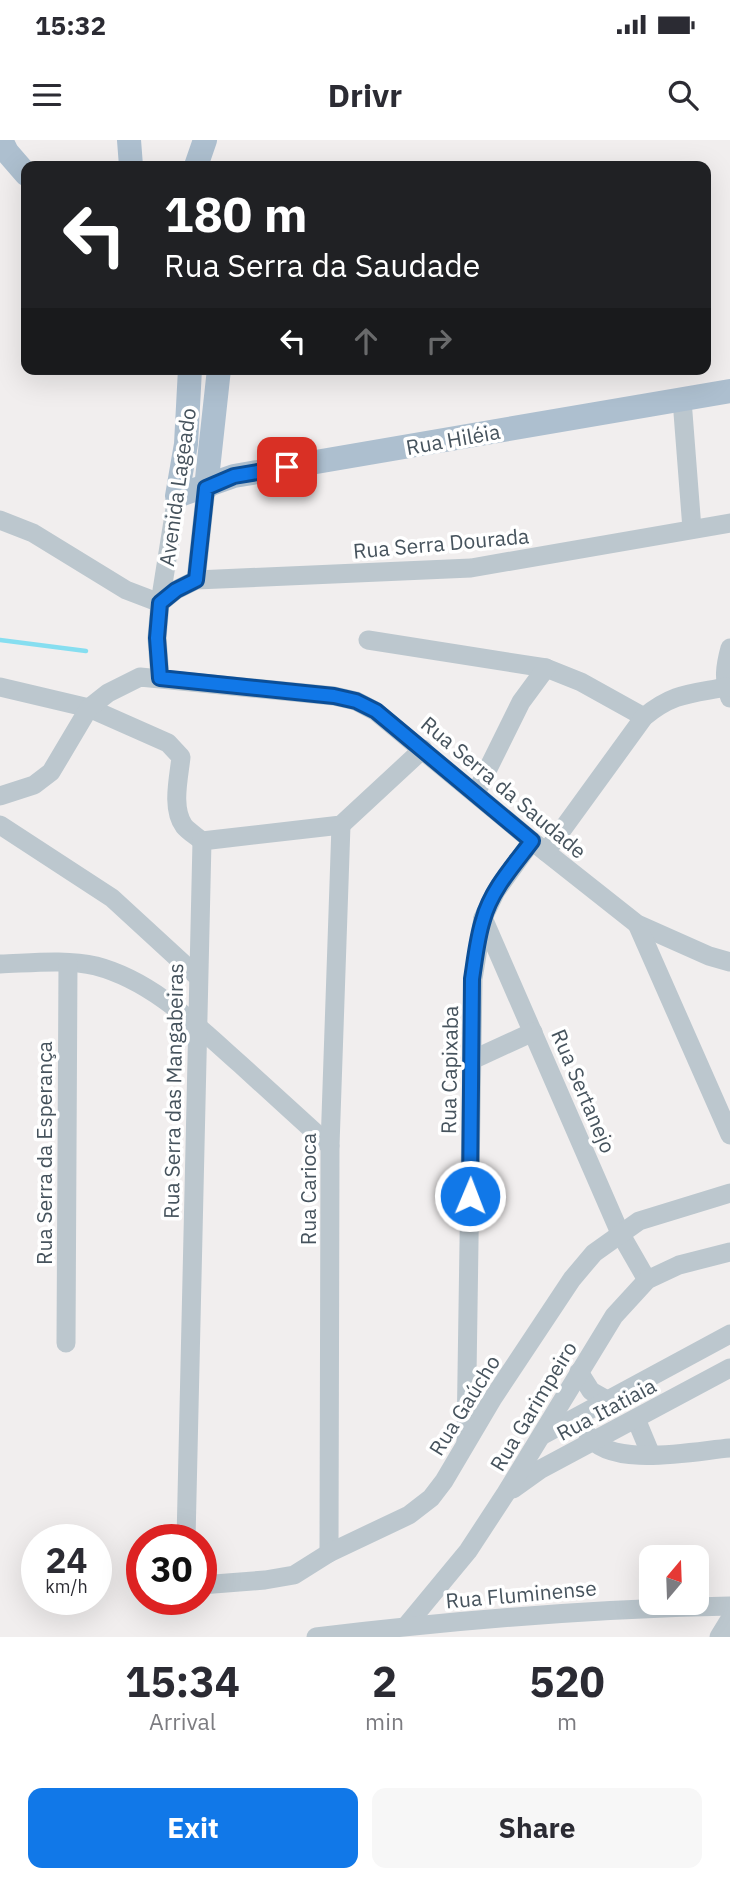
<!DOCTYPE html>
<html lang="en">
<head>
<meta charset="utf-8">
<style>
  body { margin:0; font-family:"IBM Plex Sans",sans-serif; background:#f7f7f7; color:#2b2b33; height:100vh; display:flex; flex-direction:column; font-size:26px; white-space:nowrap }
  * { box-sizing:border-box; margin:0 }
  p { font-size:23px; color:#7c7c81 }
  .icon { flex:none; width:38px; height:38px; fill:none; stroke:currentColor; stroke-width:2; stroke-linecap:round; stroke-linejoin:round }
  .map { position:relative; height:1497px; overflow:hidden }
  .drawer { display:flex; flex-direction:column; background:#fff; flex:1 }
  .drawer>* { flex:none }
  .hud { position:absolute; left:21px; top:21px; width:690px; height:214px; border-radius:14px; box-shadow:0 7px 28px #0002; background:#202124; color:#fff; overflow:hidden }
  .needle { width:46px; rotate:19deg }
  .controls { position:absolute; left:639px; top:1405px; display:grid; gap:14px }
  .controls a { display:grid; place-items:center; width:70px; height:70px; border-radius:14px; background:#fff; box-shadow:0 7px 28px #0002; font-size:35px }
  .speed { position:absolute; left:21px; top:1384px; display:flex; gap:14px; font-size:35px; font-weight:700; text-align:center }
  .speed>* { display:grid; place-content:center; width:91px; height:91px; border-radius:50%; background:#fff; box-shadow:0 7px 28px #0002; line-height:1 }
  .speed small { font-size:18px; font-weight:400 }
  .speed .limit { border:10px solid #d22; background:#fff; color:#111 }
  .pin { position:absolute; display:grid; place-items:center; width:60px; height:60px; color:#fff; margin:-30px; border-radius:14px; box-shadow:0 4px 10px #0006 }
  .me { position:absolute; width:77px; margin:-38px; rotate:1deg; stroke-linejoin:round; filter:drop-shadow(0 0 5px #0008) }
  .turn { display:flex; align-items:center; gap:24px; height:147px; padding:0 28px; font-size:32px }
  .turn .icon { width:91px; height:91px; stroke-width:2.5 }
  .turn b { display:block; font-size:49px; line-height:60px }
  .lanes { display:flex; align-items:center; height:66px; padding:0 28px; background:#0003; justify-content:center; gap:35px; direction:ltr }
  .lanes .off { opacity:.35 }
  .eta { display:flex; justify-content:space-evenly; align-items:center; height:119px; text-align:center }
  .eta b { font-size:42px; font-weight:800; line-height:49px }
  .action { display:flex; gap:14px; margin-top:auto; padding:14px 28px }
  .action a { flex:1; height:80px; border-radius:14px; background:#1178e8; color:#fff; font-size:28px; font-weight:800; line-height:80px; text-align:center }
  .action a+a { background:#f7f7f7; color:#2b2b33 }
  .status { display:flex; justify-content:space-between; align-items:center; height:49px; padding:0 35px; background:#fff; direction:ltr }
  .status svg { height:19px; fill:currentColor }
  header { display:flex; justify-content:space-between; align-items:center; height:91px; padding:0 28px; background:#fff; font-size:32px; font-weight:800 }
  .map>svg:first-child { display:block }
</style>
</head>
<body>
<div class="status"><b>15:32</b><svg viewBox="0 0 49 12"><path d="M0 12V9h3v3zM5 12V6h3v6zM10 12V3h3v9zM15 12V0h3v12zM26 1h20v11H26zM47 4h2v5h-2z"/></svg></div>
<header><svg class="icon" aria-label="menu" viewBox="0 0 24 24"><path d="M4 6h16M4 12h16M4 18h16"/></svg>Drivr<svg class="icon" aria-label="search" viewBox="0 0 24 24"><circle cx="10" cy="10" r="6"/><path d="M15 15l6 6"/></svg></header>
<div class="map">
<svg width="730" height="1497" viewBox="0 0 730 1497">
  <rect width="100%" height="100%" fill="#f1eeee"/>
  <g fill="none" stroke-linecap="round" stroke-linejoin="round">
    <!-- stream -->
    <polyline stroke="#86def0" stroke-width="4.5" points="0,500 86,511"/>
    <!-- minor -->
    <g stroke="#bcc7ce" stroke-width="19">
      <polyline points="682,260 692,389"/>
      <polyline points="0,380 33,393 126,450 160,463"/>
      <polyline points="196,440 206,348"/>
      <polyline points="160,463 176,450 196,440 471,428 730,383"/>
      <polyline points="368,500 546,528 581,542 644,577"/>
      <polyline points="160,538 157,498 160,463 177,356"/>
      <path d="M0 547 89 568 168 603 181 617C179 637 171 668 184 686 188 691 196 696 202 701"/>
      <path d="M730 558C723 540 725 526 730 508"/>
      <polyline points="476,653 521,562 546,528"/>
      <polyline points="0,656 34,645 51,632 89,568 108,553 140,537 334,556 356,561 375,571 532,701 637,784 709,816 730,822"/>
      <polyline points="0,685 112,758 198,837"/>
      <polyline points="202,701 341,685 423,609"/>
      <path d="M546 712 644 577C673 553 690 554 726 547"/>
      <polyline points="483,778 620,1093 647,1140"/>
      <polyline points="637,784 730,995"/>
      <path d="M0 824C31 823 66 819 96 826 153 841 197 886 240 924 270 951 300 979 330 1006"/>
      <polyline points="472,920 533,892"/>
      <polyline points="66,1203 68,823"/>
      <polyline points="579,1232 591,1251 607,1260"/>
      <polyline points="636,1279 651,1315"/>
      <polyline points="543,1295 730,1194"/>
      <path d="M588 1295C610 1329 694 1311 730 1308"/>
      <polyline points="466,1301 473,839 483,778 496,751 532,701"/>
      <polyline points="513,1349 541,1329 730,1228"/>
      <polyline points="186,1400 202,701"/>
      <polyline points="329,1413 330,1006 341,685"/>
      <polyline points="201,1445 265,1440 294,1435 329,1413 409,1375 431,1358 444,1341 493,1258 572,1139 594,1113 639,1081 730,1053"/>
      <polyline points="406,1486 468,1411 506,1353 614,1176 647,1140 679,1125 730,1112"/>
      <path d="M316 1497C454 1480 592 1469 730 1466"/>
      <polyline points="719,1497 730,1479"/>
    </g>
    <!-- major -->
    <g stroke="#adbfcf" stroke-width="24">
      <polyline points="1,0 7,12 26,34"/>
      <polyline points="129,0 131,26"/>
      <polyline points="196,26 205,0"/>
      <polyline points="190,229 186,304 177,356 234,336 730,251"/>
      <polyline points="206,348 219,229"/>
    </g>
  </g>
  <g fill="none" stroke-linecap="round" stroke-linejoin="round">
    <!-- route casing -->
    <g stroke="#0b4e97" stroke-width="18">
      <path id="route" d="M287 327 234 336 206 348 196 440 176 450 160 463 157 498 160 538 334 556 356 561 376 571 532 701C514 725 491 750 483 780 477 799 475 820 472 839L470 1056"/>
    </g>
    <!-- route -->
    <use href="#route" stroke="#1178e8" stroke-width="12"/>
  </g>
  <g text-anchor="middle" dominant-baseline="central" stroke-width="7" stroke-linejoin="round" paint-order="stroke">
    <!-- street labels -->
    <g font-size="21" fill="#46535d" stroke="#fff">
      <text transform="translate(453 299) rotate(-10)">Rua Hiléia</text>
      <text transform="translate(177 347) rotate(-82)">Avenida Lageado</text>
      <text transform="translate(441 403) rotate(-5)">Rua Serra Dourada</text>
      <text transform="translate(504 647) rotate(40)">Rua Serra da Saudade</text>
      <text transform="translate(449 930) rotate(-89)">Rua Capixaba</text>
      <text transform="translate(173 951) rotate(-89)">Rua Serra das Mangabeiras</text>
      <text transform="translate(584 951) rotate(67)">Rua Sertanejo</text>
      <text transform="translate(44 1013) rotate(-90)">Rua Serra da Esperança</text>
      <text transform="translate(308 1049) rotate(-90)">Rua Carioca</text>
      <text transform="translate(464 1265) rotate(-58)">Rua Gaúcho</text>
      <text transform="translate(533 1266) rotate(-59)">Rua Garimpeiro</text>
      <text transform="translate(606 1269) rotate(-28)">Rua Itatiaia</text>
      <text transform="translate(521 1454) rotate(-5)">Rua Fluminense</text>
    </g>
  </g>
</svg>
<div class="controls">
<a><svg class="needle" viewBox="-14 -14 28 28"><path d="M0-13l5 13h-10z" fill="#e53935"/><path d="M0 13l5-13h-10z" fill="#7c7c81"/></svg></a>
</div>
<div class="speed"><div>24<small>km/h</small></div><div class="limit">30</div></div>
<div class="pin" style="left:287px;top:327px;background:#d93025"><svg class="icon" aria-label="arrive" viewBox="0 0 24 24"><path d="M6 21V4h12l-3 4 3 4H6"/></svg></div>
<svg class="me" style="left:470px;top:1056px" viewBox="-20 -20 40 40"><circle r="17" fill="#1178e8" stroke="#fff" stroke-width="3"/><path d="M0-11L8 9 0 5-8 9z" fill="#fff"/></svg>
<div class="hud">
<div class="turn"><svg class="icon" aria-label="left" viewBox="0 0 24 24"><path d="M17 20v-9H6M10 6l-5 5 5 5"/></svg><div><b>180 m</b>Rua Serra da Saudade</div></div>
<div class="lanes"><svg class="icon" aria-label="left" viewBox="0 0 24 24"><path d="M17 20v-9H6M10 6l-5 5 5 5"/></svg><svg class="icon off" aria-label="ahead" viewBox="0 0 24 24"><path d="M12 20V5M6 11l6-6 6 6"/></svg><svg class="icon off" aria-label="right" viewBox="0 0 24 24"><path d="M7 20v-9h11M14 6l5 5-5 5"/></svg></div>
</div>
</div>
<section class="drawer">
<div class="eta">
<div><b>15:34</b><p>Arrival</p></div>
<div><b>2</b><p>min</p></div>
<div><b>520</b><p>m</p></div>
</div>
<div class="action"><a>Exit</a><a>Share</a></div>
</section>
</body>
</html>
